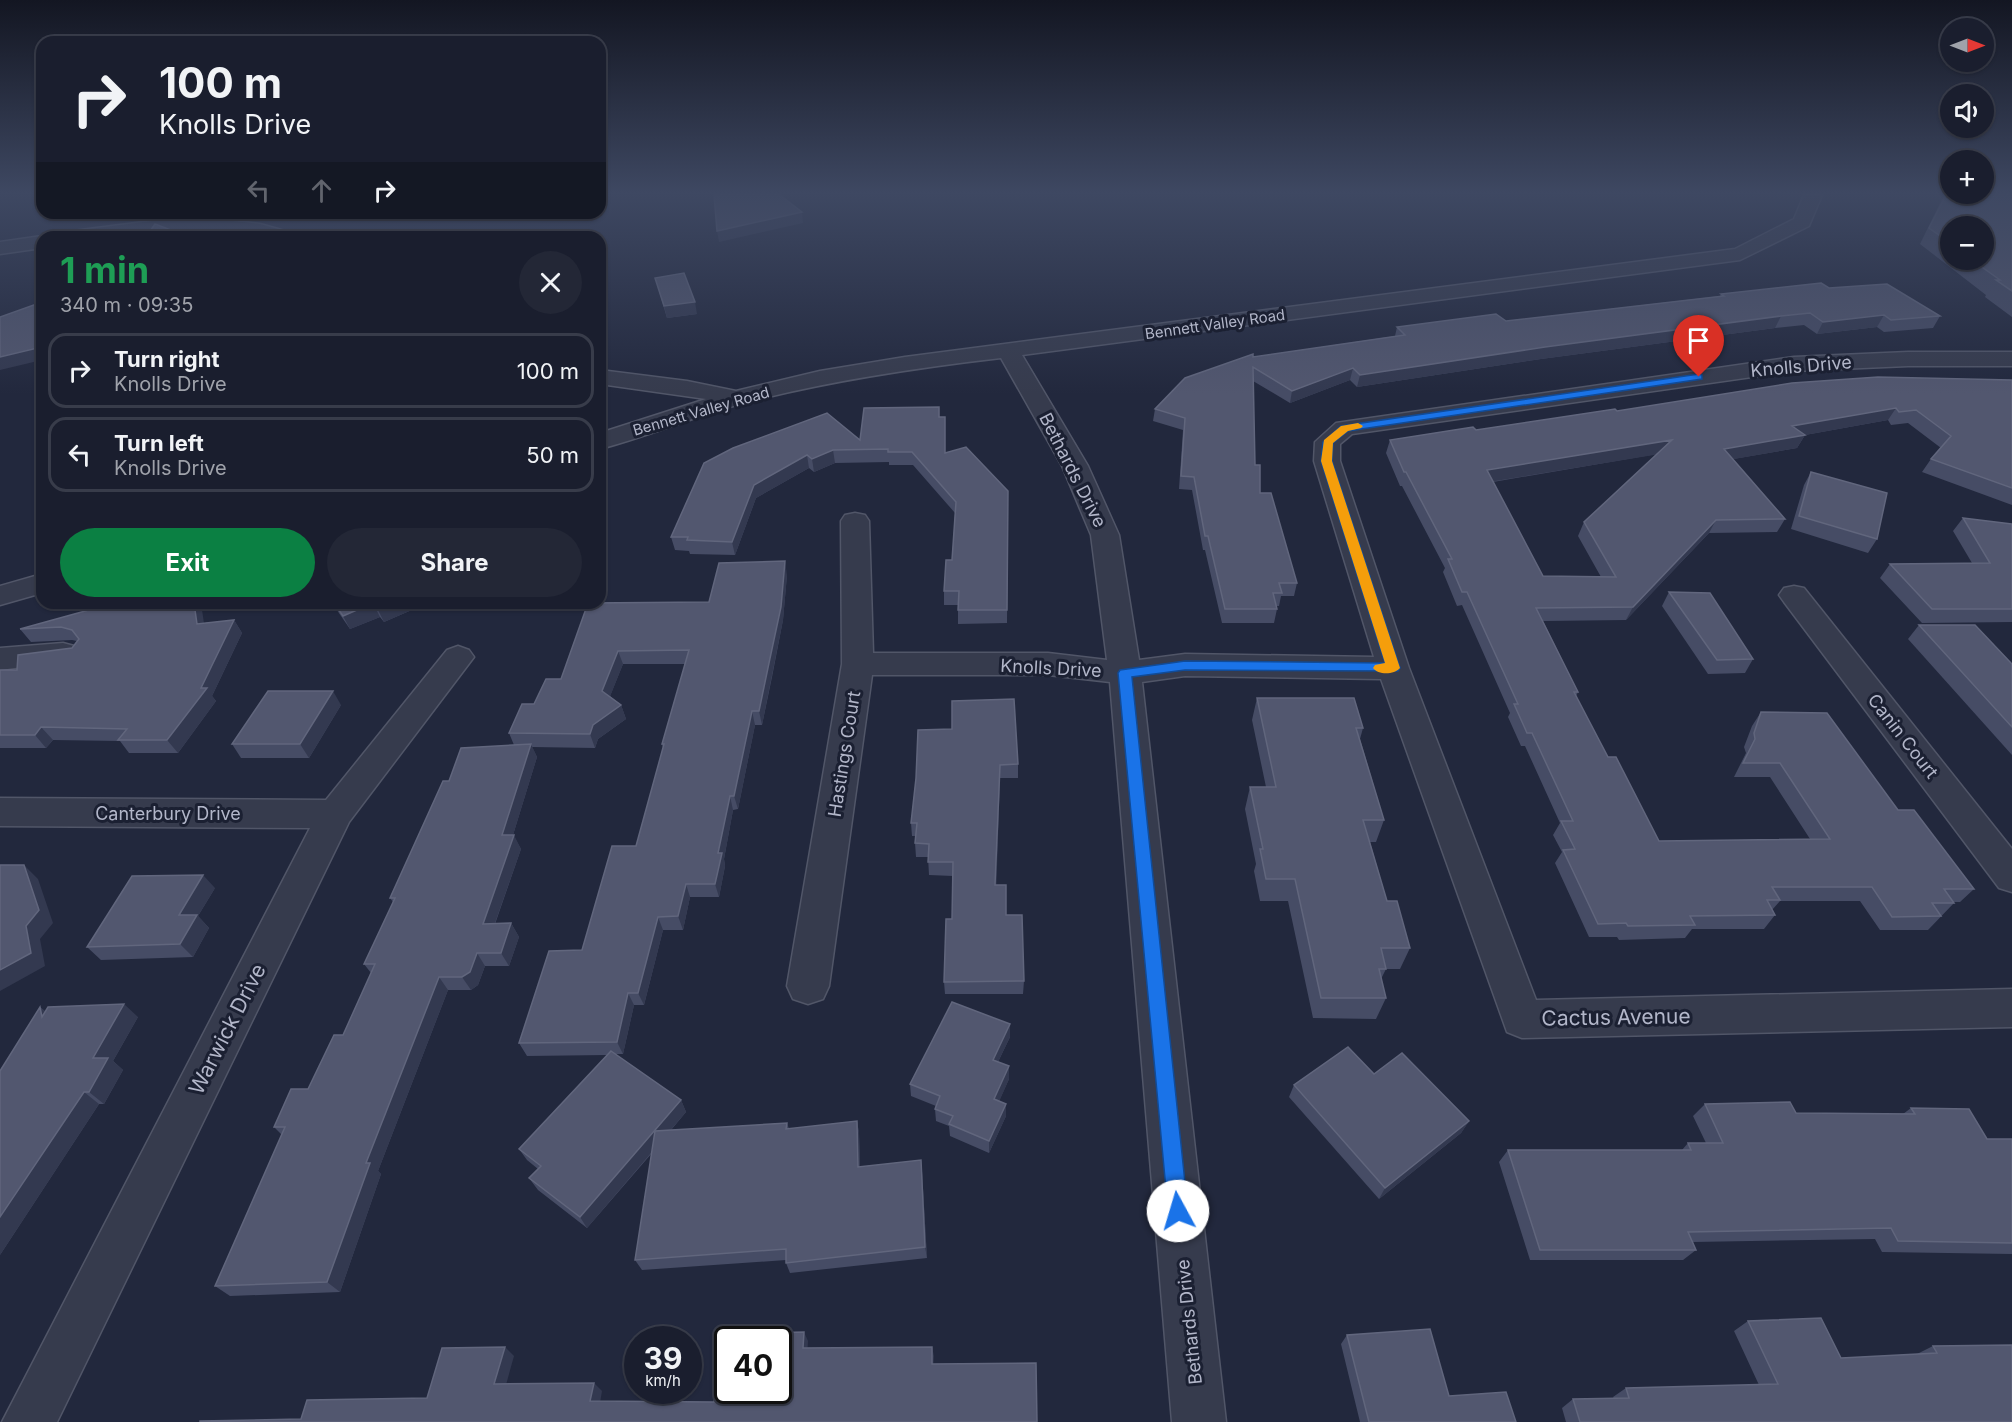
<!DOCTYPE html>
<html lang="en">
<head>
<meta charset="utf-8">
<style>
  body { margin:0; font-family:Inter,sans-serif; background:#232736; color:#f1f3f6; height:100vh; display:flex; flex-direction:column; font-size:22px; white-space:nowrap }
  * { box-sizing:border-box; margin:0 }
  p { font-size:20px; color:#9fa2aa }
  .icon { flex:none; width:33px; height:33px; fill:none; stroke:currentColor; stroke-width:2; stroke-linecap:round; stroke-linejoin:round }
  .map { position:relative; flex:1; overflow:hidden }
  .drawer { position:absolute; left:36px; top:231px; width:570px; height:378px; display:flex; flex-direction:column; background:#1a1e2e; border-radius:18px; box-shadow:0 2px 4px #0004,0 0 0 2px #383c4a }
  .drawer>* { flex:none }
  .hud { position:absolute; left:36px; top:36px; width:570px; height:183px; border-radius:18px; box-shadow:0 2px 4px #0004,0 0 0 2px #383c4a; background:#1a1e2e; color:#f1f3f6; overflow:hidden }
  .needle { width:39px; rotate:90deg }
  .controls { position:absolute; left:1940px; top:18px; display:grid; gap:12px }
  .controls a { display:grid; place-items:center; width:54px; height:54px; border-radius:50%; background:#1a1e2e; box-shadow:0 2px 4px #0004,0 0 0 2px #383c4a; font-size:30px }
  .speed { position:absolute; left:624px; top:1326px; display:flex; gap:12px; font-size:30px; font-weight:700; text-align:center }
  .speed>* { display:grid; place-content:center; width:78px; height:78px; border-radius:50%; background:#1a1e2e; box-shadow:0 2px 4px #0004,0 0 0 2px #383c4a; line-height:1 }
  .speed small { font-size:15px; font-weight:400 }
  .speed .limit { border:3px solid #111; border-radius:9px; background:#fff; color:#111 }
  .pin { position:absolute; display:grid; place-items:center; width:51px; height:51px; color:#fff; margin:-62px -26px; border-radius:50% 50% 50% 0; rotate:-45deg; box-shadow:0 0 6px #0007 }
  .pin .icon { rotate:45deg }
  .me { position:absolute; width:66px; margin:-33px; rotate:354deg; stroke-linejoin:round; filter:drop-shadow(0 0 4px #0008) }
  .turn { display:flex; align-items:center; gap:21px; height:126px; padding:0 24px; font-size:27px }
  .turn .icon { width:78px; height:78px; stroke-width:2.5 }
  .turn b { display:block; font-size:42px; line-height:51px }
  .lanes { display:flex; align-items:center; height:57px; padding:0 24px; background:#0003; justify-content:center; gap:30px; direction:ltr }
  .lanes .off { opacity:.35 }
  .round { display:grid; place-items:center; flex:none; width:63px; height:63px; border-radius:32px; background:#232736 }
  .headline { display:flex; align-items:center; justify-content:space-between; height:102px; padding:0 24px }
  h1 { font-size:36px; font-weight:700; line-height:45px; color:#1e9e55 }
  .button { display:flex; gap:12px; margin-top:auto; padding:12px 24px }
  .button a { flex:1; height:69px; border-radius:36px; background:#0b8043; color:#fff; font-size:24px; font-weight:700; line-height:69px; text-align:center }
  .button a+a { background:#232736; color:#f1f3f6 }
  ul { padding:0; list-style:none }
  li { display:flex; align-items:center; gap:18px; height:75px; margin:0 12px 9px; padding:0 12px; border:3px solid #383c4a; border-radius:18px }
  li div { flex:1 }
  li b { display:block; font-size:22px }
  li em { font-style:normal }
  .map>svg:first-child { display:block }
</style>
</head>
<body>
<div class="map">
<svg width="2012" height="1422" viewBox="0 0 2012 1422">
  <rect width="100%" height="100%" fill="#22283d"/>
  <g fill="none" stroke-linecap="round" stroke-linejoin="round">
    <!-- minor casing -->
    <g stroke="#515668" stroke-width="3">
      <g id="minor">
        <path d="M1804 195H1822L1809 226 1740 260 1022 355 1088 466 1119 535 1139 660 1185 654 1374 657 1314 461 1315 442 1336 423 1794 357 1908 352H2012V366H1908L1794 371 1352 434 1340 444V461L1409 668 1536 1000 2012 989V1027L1522 1038 1507 1032 1381 679 1185 676 1142 682 1226 1422H1172L1110 682 1048 675H872L829 986 823 999 808 1004 793 999 787 986 842 664 841 521 845 515 855 513 865 515 869 521 873 653H1048L1107 660 1091 535 1062 466 1001 358C915 368 828 381 744 403 695 416 649 436 600 449V433L706 399 600 384V370L687 381 736 391 820 371 905 357 1735 249 1794 219Z"/>
        <path d="M207 218 260 224 292 233 294 237C265 237 237 230 207 229 174 229 142 235 110 237 95 238 79 237 64 237L66 233 73 231 152 221Z"/>
        <polygon points="42,236 45,237 42,237 42,248 0,254 0,242"/>
        <polygon points="42,574 42,593 0,605 0,586"/>
        <polygon points="1794,586 1804,588 2012,849 2012,892 1999,888 1784,602 1779,595 1784,588"/>
        <polygon points="63,643 74,646 79,653 74,660 0,670 0,648"/>
        <polygon points="458,646 469,650 474,657 349,822 57,1422 2,1422 310,828 0,826 0,798 326,800 447,650"/>
      </g>
    </g>
    <!-- minor -->
    <use href="#minor" fill="#363b4d" fill-rule="evenodd"/>
  </g>
  <!-- wall -->
  <g fill="#464c65" fill-rule="evenodd">
    <path d="M1944 195H2012V317L1985 297 1986 295 1920 244ZM1950 226 1983 260H1950Z"/>
    <polygon points="170,213 239,213 232,219 207,216 173,218"/>
    <polygon points="655,278 697,314 667,318"/>
    <polygon points="1829,288 1940,316 1933,328 1884,332 1877,327 1817,334 1804,325 1775,328 1541,359 1357,387 1350,380 1290,403 1253,381 1255,465 1260,493 1297,583 1294,596 1281,596 1279,606 1276,606 1277,609 1274,623 1222,623 1205,550 1203,550 1192,490 1179,489 1183,430 1153,421 1155,409 1253,357 1395,336 1397,327 1506,321 1720,296 1721,294"/>
    <path d="M2012 380V505L1922 472 1931 459 1941 448 1908 423 1891 425 1888 420 1805 435 1797 448 1733 459 1785 519 1777 532 1709 533 1626 620 1543 621 1578 692 1576 696 1608 757 1659 841 1810 839 1770 777H1734L1746 753 1744 747 1752 726 1761 712 1898 810 1974 889 1960 902H1953L1954 903 1928 930H1880L1860 901H1780L1772 910 1775 915 1764 929H1692L1685 938 1619 940 1617 937H1589L1555 863 1562 852 1553 835 1560 823 1525 746H1521L1508 717 1510 713 1462 605 1457 606 1443 572 1445 568 1402 486H1400L1386 453 1390 440 1476 430 1617 411ZM1657 454 1584 522 1578 536 1601 577 1543 576 1493 482Z"/>
    <polygon points="940,417 945,429 945,453 1008,491 1007,623 958,624 958,605 944,605 944,591 952,560 955,513 913,465 889,465 889,462 835,463 814,472 809,468 756,498 735,555 690,554 689,551 675,550 671,537 704,463 860,440"/>
    <polygon points="1811,472 1877,539 1868,553 1791,529 1804,485"/>
    <polygon points="1963,518 2012,524 2012,622 1922,623 1880,578 1890,564 1972,563 1953,531"/>
    <polygon points="787,575 783,620 772,677 762,725 755,725 738,809 733,810 724,859 725,866 719,897 690,897 683,930 663,930 644,1005 634,1005 623,1054 615,1054 681,1100 686,1112 671,1130 787,1123 789,1129 857,1121 859,1133 860,1167 922,1171 927,1258 790,1273 786,1263 786,1260 642,1270 635,1260 652,1153 587,1228 538,1190 529,1178 538,1169 527,1160 519,1149 607,1055 527,1056 519,1043 582,950 636,846 663,748 662,744 685,664 623,664 610,696 621,705 626,719 598,739 595,748 532,747 537,757 513,835 521,849 495,924 511,923 519,937 509,966 485,966 478,985 471,990 448,990 378,1171 381,1174 340,1292 230,1296 215,1286 282,1135 274,1127 308,1089 343,1035 371,973 364,964 393,902 390,898 449,781 514,745 509,733 534,704 561,679 709,602"/>
    <polygon points="1669,592 1753,659 1745,673 1708,674 1662,606"/>
    <polygon points="114,603 204,623 234,620 242,633 212,696 216,701 178,753 129,753 120,741 53,740 46,748 0,748 0,670 17,670 72,648 77,641 72,640 31,642 20,629"/>
    <polygon points="332,603 428,603 384,622 380,617 350,629"/>
    <polygon points="1919,625 2012,664 2012,755 1908,639"/>
    <polygon points="1257,698 1363,728 1360,739 1384,820 1376,842 1370,842 1387,901 1410,948 1400,969 1386,969 1381,979 1386,998 1376,1019 1313,1018 1288,901 1260,901 1254,871 1256,864 1245,809 1250,787 1266,787 1252,720"/>
    <polygon points="341,705 309,758 241,758 232,744"/>
    <polygon points="918,730 1018,764 1018,778 1000,778 996,885 1006,915 1024,981 1023,994 945,994 944,982 952,919 953,876 929,875 928,857 916,857 915,843 916,836 912,836 911,823 916,778"/>
    <polygon points="215,888 198,916 209,928 193,957 101,960 87,947"/>
    <polygon points="40,1007 46,1012 138,1017 113,1061 123,1070 104,1104 99,1104 0,1255"/>
    <polygon points="1010,1024 1010,1037 998,1062 1009,1079 999,1101 1006,1104 1006,1116 989,1153 950,1136 949,1126 936,1121 935,1109 936,1106 911,1096 910,1084"/>
    <polygon points="1374,1074 1469,1121 1461,1133 1379,1199 1289,1097 1294,1085"/>
    <polygon points="1705,1104 1796,1113 1903,1114 1911,1108 1987,1139 2012,1139 2012,1254 1882,1252 1875,1239 1693,1242 1696,1250 1683,1260 1530,1260 1499,1162 1508,1150 1682,1150 1688,1143 1706,1143 1693,1116"/>
    <polygon points="1748,1321 1841,1358 1917,1354 1933,1346 2012,1422 1566,1422 1562,1408 1573,1399 1614,1399 1613,1397 1626,1388 1759,1385 1734,1331"/>
    <polygon points="1347,1335 1449,1396 1516,1422 1360,1422 1341,1344"/>
  </g>
  <!-- shaded-wall -->
  <g fill="#333950">
    <polygon points="802,212 803,223 719,242 717,231"/>
    <polygon points="230,213 239,213 232,219"/>
    <polygon points="695,302 697,314 667,318 664,306"/>
    <polygon points="1884,315 1877,327 1817,334 1823,322"/>
    <polygon points="1781,316 1775,328 1541,359 1357,387 1360,375 1545,347"/>
    <polygon points="42,347 42,360 0,370 0,357"/>
    <polygon points="1353,368 1350,380 1290,403 1292,391"/>
    <polygon points="1896,408 1888,420 1805,435 1797,448 1717,462 1724,449 1792,426"/>
    <polygon points="1672,440 1666,453 1483,483 1487,470"/>
    <polygon points="833,450 835,463 814,472 812,459"/>
    <polygon points="807,455 809,468 756,498 735,555 732,542 754,485"/>
    <polygon points="1716,520 1709,533 1626,620 1633,607"/>
    <polygon points="785,561 787,575 783,620 762,725 759,711"/>
    <polygon points="194,603 201,603 206,637 197,624"/>
    <polygon points="373,603 380,617 350,629 343,616"/>
    <polygon points="389,603 428,603 384,622 377,608"/>
    <polygon points="234,620 242,633 212,696 216,701 178,753 167,740 201,688"/>
    <polygon points="618,651 623,664 607,704 602,691"/>
    <polygon points="333,691 341,705 309,758 300,744"/>
    <polygon points="621,705 626,719 598,739 595,748 590,734 593,725"/>
    <polygon points="752,711 755,725 738,809 734,796"/>
    <polygon points="41,727 53,740 46,748 35,735"/>
    <polygon points="531,744 537,757 509,848 514,835 521,849 490,937 483,924 502,835"/>
    <polygon points="1000,765 1000,778 996,899 995,885"/>
    <polygon points="730,796 733,810 724,859 725,866 719,897 715,884 718,853"/>
    <polygon points="24,865 38,879 53,923 40,939 45,966 0,991 0,970 26,926"/>
    <polygon points="203,875 215,888 198,916 209,928 193,957 180,944 179,915"/>
    <polygon points="686,884 690,897 683,930 678,916"/>
    <polygon points="658,917 663,930 644,1005 638,993"/>
    <polygon points="511,923 519,937 509,966 501,953"/>
    <polygon points="477,953 485,966 478,985 471,990 462,977"/>
    <polygon points="439,977 448,990 378,1171 381,1174 340,1292 327,1282 366,1163"/>
    <polygon points="628,993 634,1005 623,1054 617,1042"/>
    <polygon points="124,1004 138,1017 113,1061 123,1070 104,1104 89,1092 93,1058"/>
    <polygon points="40,1007 55,1020 42,1017"/>
    <polygon points="1010,1024 1010,1037 993,1072 993,1060"/>
    <polygon points="1009,1066 1009,1079 995,1111 994,1099"/>
    <polygon points="84,1092 99,1104 0,1255 0,1217"/>
    <polygon points="681,1100 686,1112 587,1228 580,1217"/>
    <polygon points="1006,1104 1006,1116 989,1153 989,1141"/>
    <polygon points="857,1121 859,1133 860,1178 858,1167"/>
    <polygon points="1469,1121 1461,1133 1379,1199 1385,1188"/>
    <polygon points="921,1160 922,1171 927,1258 925,1247"/>
    <polygon points="804,1332 808,1341 807,1358 803,1348"/>
    <polygon points="505,1347 514,1356 504,1392 494,1384"/>
    <polygon points="932,1347 934,1356 933,1373 932,1364"/>
    <polygon points="594,1383 602,1391 599,1409 590,1401"/>
  </g>
  <!-- building -->
  <g fill="#52576f" stroke="#61667d" stroke-width="1.5" fill-rule="evenodd">
    <polygon points="714,195 780,195 802,212 717,231"/>
    <polygon points="1946,195 2012,195 2012,291 1996,280 2000,280 1972,260 1983,260 1983,226 1950,226 1950,243 1929,228"/>
    <polygon points="155,224 189,237 146,237"/>
    <polygon points="684,273 695,302 664,306 655,278"/>
    <polygon points="1821,283 1829,288 1887,284 1940,316 1891,320 1884,315 1823,322 1810,313 1781,316 1545,347 1360,375 1353,368 1292,391 1253,367 1255,465 1260,465 1260,493 1271,493 1297,583 1279,583 1282,593 1273,593 1277,609 1225,609 1208,536 1205,536 1194,477 1181,476 1185,418 1155,409 1185,378 1253,354 1253,357 1405,335 1397,327 1496,314 1506,321 1724,296 1721,294"/>
    <polygon points="42,302 42,347 0,357 0,317"/>
    <path d="M1878 377 2012 380V488L1931 459 1951 436 1916 410 1899 412 1896 408 1792 426 1805 435 1724 449 1785 519 1716 520 1633 607 1536 608 1578 692H1574L1608 757H1616L1659 841 1830 839 1780 763H1743L1755 739 1754 733 1761 712 1827 713 1898 810H1914L1974 889H1944L1954 903H1932L1941 916 1892 917 1872 887H1772L1780 900H1767L1775 915 1690 916 1695 925 1628 926 1626 923 1598 924 1563 850 1575 849 1561 821H1573L1532 733H1527L1514 704H1518L1467 592H1462L1448 559H1452L1406 472H1404L1390 440 1473 427 1476 430 1615 409 1617 411 1792 383ZM1672 440 1584 522 1616 577 1543 576 1487 470Z"/>
    <polygon points="939,407 939,417 945,417 945,453 966,447 1008,491 1007,610 958,610 959,591 944,591 946,560 952,560 956,502 912,452 888,452 888,449 833,450 812,459 807,455 754,485 732,542 687,540 688,537 671,537 704,463 733,448 827,413 860,440 864,408"/>
    <polygon points="1811,472 1887,493 1877,539 1799,516"/>
    <polygon points="1963,518 2012,524 2012,609 1932,609 1890,564 1990,563"/>
    <polygon points="785,561 781,607 769,663 759,711 752,711 734,796 730,796 718,853 722,853 715,884 686,884 678,916 658,917 638,993 628,993 617,1042 519,1043 549,951 582,950 612,846 636,846 664,744 662,744 689,650 618,651 602,691 621,705 593,725 590,734 509,733 522,704 534,704 546,679 561,679 588,603 709,602 719,563"/>
    <polygon points="1669,592 1710,593 1753,659 1717,660"/>
    <polygon points="114,603 194,603 197,624 234,620 201,688 207,688 167,740 118,740 127,729 41,727 35,735 0,735 0,670 17,670 18,655 72,648 79,639 72,630 61,627 20,629"/>
    <polygon points="334,603 389,603 377,608 373,603 343,616"/>
    <polygon points="1919,625 1975,625 2012,664 2012,727"/>
    <polygon points="268,691 333,691 300,744 232,744"/>
    <polygon points="1257,698 1354,698 1363,728 1356,728 1384,820 1363,820 1387,901 1397,901 1410,948 1381,948 1386,969 1379,969 1386,998 1321,998 1295,879 1266,879 1260,849 1263,849 1250,787 1276,787"/>
    <polygon points="1014,699 1018,764 1000,765 995,885 1006,885 1006,915 1022,915 1024,981 944,982 946,919 952,919 953,862 928,862 929,844 915,843 917,823 911,823 916,778 918,730 952,729 952,701"/>
    <polygon points="531,744 502,835 514,835 483,924 511,923 501,953 477,953 470,972 462,977 439,977 366,1163 370,1163 327,1282 215,1286 285,1127 274,1127 291,1089 308,1089 334,1035 343,1035 375,964 364,964 395,898 390,898 443,781 449,781 461,748"/>
    <polygon points="0,865 24,865 39,910 26,926 31,953 0,970"/>
    <polygon points="203,875 179,915 197,915 180,944 87,947 132,876"/>
    <polygon points="952,1002 1010,1024 993,1060 1009,1066 994,1099 1006,1104 989,1141 949,1124 953,1116 935,1109 940,1096 910,1084"/>
    <polygon points="124,1004 93,1058 108,1058 89,1092 84,1092 0,1217 0,1071 40,1007 42,1017 48,1007"/>
    <polygon points="1348,1047 1374,1074 1402,1053 1469,1121 1385,1188 1294,1085"/>
    <polygon points="611,1051 681,1100 580,1217 529,1178 541,1166 519,1149"/>
    <polygon points="1790,1102 1796,1113 1915,1114 1911,1108 1969,1109 1987,1139 2012,1139 2012,1243 1898,1241 1891,1228 1688,1232 1696,1250 1540,1250 1508,1150 1691,1150 1688,1143 1723,1143 1705,1104"/>
    <polygon points="857,1121 858,1167 921,1160 925,1247 786,1263 786,1249 635,1260 655,1131 787,1123 786,1129"/>
    <polygon points="1821,1318 1841,1358 1937,1353 1933,1346 2012,1345 2012,1422 1580,1422 1573,1399 1629,1398 1626,1388 1778,1384 1748,1321"/>
    <polygon points="1430,1329 1449,1396 1506,1392 1516,1422 1369,1422 1347,1335"/>
    <path d="M804 1332 803 1348 932 1347V1364L1036 1363 1037 1422H200V1421L301 1419 307 1400 427 1398 442 1348 505 1347 494 1384 594 1383 590 1401 714 1402 723 1334ZM728 1340H778V1390H728Z"/>
  </g>
  <!-- sky -->
  <linearGradient id="sky" x2="0" y2="1"><stop stop-color="#131622"/><stop offset="0.49" stop-color="#3e4862"/><stop offset="1" stop-color="#3e4862" stop-opacity="0"/></linearGradient>
  <rect width="2012" height="394" fill="url(#sky)"/>
  <!-- route -->
  <polygon fill="#1a73e8" stroke="#114b97" stroke-width="1.5" points="1699,374 1702,375 1702,379 1348,431 1333,443 1332,461 1400,668 1398,671 1185,670 1132,677 1188,1211 1185,1218 1178,1221 1171,1218 1168,1211 1118,673 1120,670 1185,661 1385,663 1321,461 1323,442 1341,426"/>
  <!-- slow -->
  <path fill="#f59e0b" d="M1358 423 1363 426 1361 428 1348 431 1333 443 1332 461 1400 668C1394 675 1378 675 1373 668L1375 665 1385 663 1321 461 1324 440 1341 426Z"/>
  <g text-anchor="middle" dominant-baseline="central" stroke-width="6" stroke-linejoin="round" paint-order="stroke">
    <!-- far-street labels -->
    <g font-size="15" fill="#b2b6c9" stroke="#1b2032">
      <text transform="translate(1215 324) rotate(-8)">Bennett Valley Road</text>
      <text transform="translate(701 411) rotate(-16)">Bennett Valley Road</text>
    </g>
    <!-- street labels -->
    <g font-size="18" fill="#b2b6c9" stroke="#1b2032">
      <text transform="translate(1801 366) rotate(-5)">Knolls Drive</text>
      <text transform="translate(1073 470) rotate(63)">Bethards Drive</text>
      <text transform="translate(1051 668) rotate(3)">Knolls Drive</text>
      <text transform="translate(1903 736) rotate(52)">Canin Court</text>
      <text transform="translate(844 754) rotate(-81)">Hastings Court</text>
      <text x="168" y="813">Canterbury Drive</text>
      <text transform="translate(1189 1322) rotate(-96)">Bethards Drive</text>
    </g>
    <!-- near-street labels -->
    <g font-size="21" fill="#b2b6c9" stroke="#1b2032">
      <text transform="translate(1616 1017) rotate(-1)">Cactus Avenue</text>
      <text transform="translate(227 1029) rotate(-63)">Warwick Drive</text>
    </g>
  </g>
</svg>
<div class="controls">
<a><svg class="needle" viewBox="-14 -14 28 28"><path d="M0-13l5 13h-10z" fill="#e53935"/><path d="M0 13l5-13h-10z" fill="#9fa2aa"/></svg></a>
<a><svg class="icon" aria-label="sound" viewBox="0 0 24 24"><path d="M4 9h4l5-4v14l-5-4H4zM17 9q2 3 0 6"/></svg></a>
<a>+</a>
<a>−</a>
</div>
<div class="speed"><div>39<small>km/h</small></div><div class="limit">40</div></div>
<div class="pin" style="left:1699px;top:377px;background:#d93025"><svg class="icon" aria-label="arrive" viewBox="0 0 24 24"><path d="M6 21V4h12l-3 4 3 4H6"/></svg></div>
<svg class="me" style="left:1178px;top:1211px" viewBox="-20 -20 40 40"><circle r="19" fill="#fff"/><path d="M0-13L10 11 0 6-10 11z" fill="#1a73e8"/></svg>
<div class="hud">
<div class="turn"><svg class="icon" aria-label="right" viewBox="0 0 24 24"><path d="M7 20v-9h11M14 6l5 5-5 5"/></svg><div><b>100 m</b>Knolls Drive</div></div>
<div class="lanes"><svg class="icon off" aria-label="left" viewBox="0 0 24 24"><path d="M17 20v-9H6M10 6l-5 5 5 5"/></svg><svg class="icon off" aria-label="ahead" viewBox="0 0 24 24"><path d="M12 20V5M6 11l6-6 6 6"/></svg><svg class="icon" aria-label="right" viewBox="0 0 24 24"><path d="M7 20v-9h11M14 6l5 5-5 5"/></svg></div>
</div>
<section class="drawer">
<div class="headline"><div><h1>1 min</h1><p>340 m · 09:35</p></div><a class="round"><svg class="icon" aria-label="close" viewBox="0 0 24 24"><path d="M6 6l12 12M18 6L6 18"/></svg></a></div>
<ul>
<li><svg class="icon" aria-label="right" viewBox="0 0 24 24"><path d="M7 20v-9h11M14 6l5 5-5 5"/></svg><div><b>Turn right</b><p>Knolls Drive</p></div><em>100 m</em></li>
<li><svg class="icon" aria-label="left" viewBox="0 0 24 24"><path d="M17 20v-9H6M10 6l-5 5 5 5"/></svg><div><b>Turn left</b><p>Knolls Drive</p></div><em>50 m</em></li>
</ul>
<div class="button"><a>Exit</a><a>Share</a></div>
</section>
</div>
</body>
</html>
